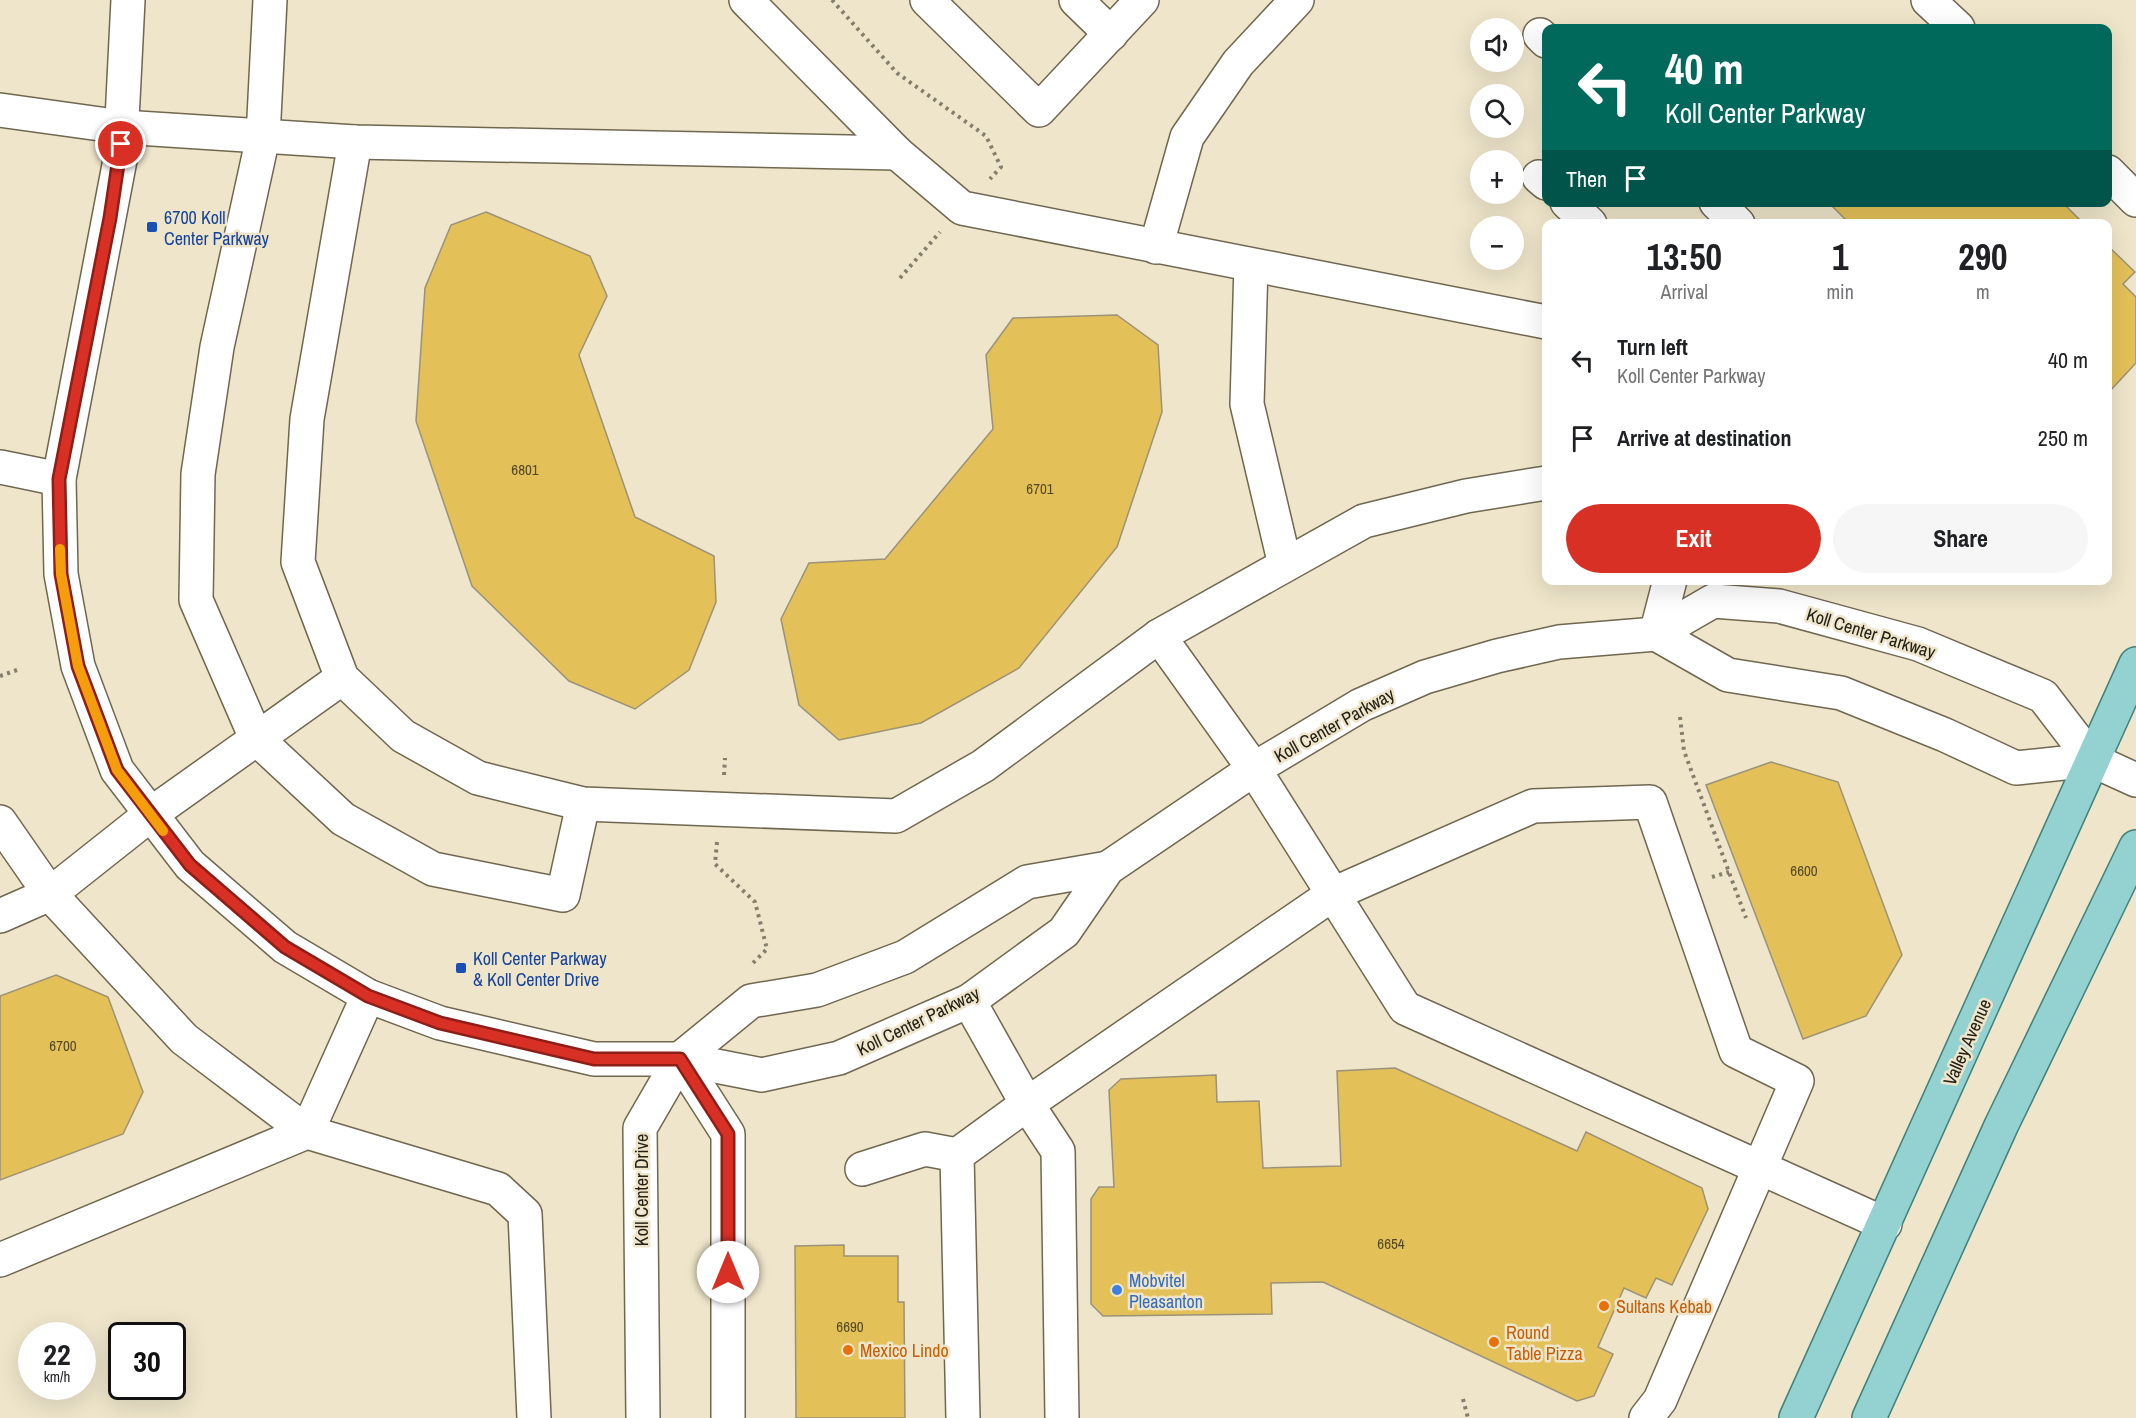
<!DOCTYPE html>
<html lang="en">
<head>
<meta charset="utf-8">
<style>
  body { margin:0; font-family:"Archivo Narrow",sans-serif; background:#f6f6f6; color:#202124; height:100vh; display:flex; flex-direction:column; font-size:22px; white-space:nowrap }
  * { box-sizing:border-box; margin:0 }
  p { font-size:20px; color:#757577 }
  .icon { flex:none; width:33px; height:33px; fill:none; stroke:currentColor; stroke-width:2; stroke-linecap:round; stroke-linejoin:round }
  .map { position:relative; flex:1; overflow:hidden }
  .drawer { position:absolute; left:1542px; top:219px; width:570px; height:366px; display:flex; flex-direction:column; background:#fff; border-radius:12px; box-shadow:0 6px 24px #0002 }
  .drawer>* { flex:none }
  .hud { position:absolute; left:1542px; top:24px; width:570px; height:183px; border-radius:12px; box-shadow:0 6px 24px #0002; background:#00695c; color:#fff; overflow:hidden }
  .buttons { position:absolute; left:1470px; top:18px; display:grid; gap:12px }
  .buttons a { display:grid; place-items:center; width:54px; height:54px; border-radius:50%; background:#fff; box-shadow:0 6px 24px #0002; font-size:30px }
  .speed { position:absolute; left:18px; top:1322px; display:flex; gap:12px; font-size:30px; font-weight:700; text-align:center }
  .speed>* { display:grid; place-content:center; width:78px; height:78px; border-radius:50%; background:#fff; box-shadow:0 6px 24px #0002; line-height:1 }
  .speed small { font-size:15px; font-weight:400 }
  .speed .limit { border:3px solid #111; border-radius:9px; background:#fff; color:#111 }
  .pin { position:absolute; display:grid; place-items:center; width:51px; height:51px; color:#fff; margin:-26px; border:3px solid #fff; border-radius:50%; box-shadow:0 2px 6px #0007 }
  .me { position:absolute; width:66px; margin:-33px; rotate:0deg; stroke-linejoin:round; filter:drop-shadow(0 0 4px #0008) }
  .turn { display:flex; align-items:center; gap:21px; height:126px; padding:0 24px; font-size:27px }
  .turn .icon { width:78px; height:78px; stroke-width:2.5 }
  .turn b { display:block; font-size:42px; line-height:51px }
  .then { display:flex; align-items:center; height:57px; padding:0 24px; background:#0003; gap:12px; font-size:22px }
  .eta { display:flex; justify-content:space-evenly; align-items:center; height:102px; text-align:center }
  .eta b { font-size:36px; font-weight:800; line-height:42px }
  .cta { display:flex; gap:12px; margin-top:auto; padding:12px 24px }
  .cta a { flex:1; height:69px; border-radius:36px; background:#d93025; color:#fff; font-size:24px; font-weight:800; line-height:69px; text-align:center }
  .cta a+a { background:#f6f6f6; color:#202124 }
  ul { padding:0; list-style:none }
  li { display:flex; align-items:center; gap:18px; height:78px; padding:0 24px }
  li div { flex:1 }
  li b { display:block; font-size:22px }
  li em { font-style:normal }
  .map>svg:first-child { display:block }
</style>
</head>
<body>
<div class="map">
<svg width="2136" height="1418" viewBox="0 0 2136 1418">
  <rect width="100%" height="100%" fill="#eee5ca"/>
  <!-- building -->
  <g fill="#e4c158" stroke="#9b9279" stroke-width="1.5">
    <polygon points="1828,202 2062,202 2084,224 1850,224"/>
    <polygon points="486,212 590,256 607,296 579,355 635,517 714,556 716,602 689,670 635,709 569,681 472,586 416,421 425,288 451,225"/>
    <polygon points="2108,246 2135,272 2123,284 2136,297 2136,363 2108,393"/>
    <polygon points="1117,315 1158,345 1162,412 1117,547 1019,668 921,723 839,740 799,705 781,619 809,563 885,559 993,429 986,355 1013,318"/>
    <polygon points="1771,762 1838,782 1902,955 1866,1016 1803,1039 1706,785"/>
    <polygon points="56,975 108,997 143,1092 123,1134 0,1180 0,996"/>
    <polygon points="1395,1068 1577,1151 1586,1132 1702,1188 1708,1209 1672,1285 1656,1278 1646,1298 1624,1288 1598,1347 1613,1354 1594,1396 1577,1401 1323,1282 1271,1283 1272,1314 1103,1316 1091,1304 1091,1199 1099,1187 1114,1187 1109,1090 1121,1079 1216,1075 1217,1102 1259,1101 1263,1168 1341,1166 1337,1071"/>
    <polygon points="844,1245 844,1256 898,1256 898,1302 904,1302 905,1418 796,1418 795,1246"/>
  </g>
  <g fill="none" stroke-linecap="round" stroke-linejoin="round">
    <!-- minor casing -->
    <g stroke="#706750" stroke-width="36">
      <g id="minor">
        <polyline points="128,0 120,160 59,479 61,574 78,666 117,770 190,865 285,947 368,996 440,1023 594,1059 680,1059 762,1075 839,1058 969,1001 1064,932 1108,868 1254,769 1361,705 1425,677 1497,656 1559,642 1656,634 1713,601 1779,606 1918,644 2043,696 2092,760 2136,780"/>
        <polyline points="270,0 263,137 217,347 198,474 196,600 256,738 343,819 433,869 563,895 583,804"/>
        <polyline points="746,0 897,153 962,208 1546,322"/>
        <polyline points="927,0 1039,110 1142,0"/>
        <polyline points="1076,0 1111,34"/>
        <polyline points="1928,0 1958,28"/>
        <polyline points="1540,35 1546,41"/>
        <polyline points="0,110 122,127 355,142 897,153"/>
        <polyline points="355,142 307,419 298,562 342,678 403,736 478,778 583,804 896,816 983,766 1159,636 1364,521 1466,496 1546,483"/>
        <polyline points="2108,172 2136,200"/>
        <polyline points="1539,177 1546,183"/>
        <polyline points="1567,202 1590,224"/>
        <polyline points="1716,202 1738,224"/>
        <polyline points="1156,247 1187,137 1238,63 1297,0"/>
        <polyline points="1251,265 1247,404 1285,565"/>
        <polyline points="0,467 59,479"/>
        <polyline points="1656,634 1728,675 1841,693 1945,735 2016,768 2092,760"/>
        <polyline points="1656,634 1670,580"/>
        <polyline points="1159,636 1254,769 1405,1008 1885,1224"/>
        <polyline points="0,822 50,894 151,814 342,678"/>
        <polyline points="0,916 50,894 184,1039 307,1132 368,996"/>
        <polyline points="680,1059 728,1134 728,1418"/>
        <polyline points="862,1169 925,1149 957,1155"/>
        <polyline points="0,1260 307,1132 498,1189 525,1214 534,1418"/>
        <polyline points="643,1418 640,1128 680,1059 751,1001 817,990 905,957 1027,882 1108,868"/>
        <polyline points="963,1418 957,1155 1027,1104 969,1001"/>
        <polyline points="1062,1418 1058,1151 1027,1104 1333,894 1533,806 1650,802 1736,1051 1797,1081 1660,1400 1646,1418"/>
      </g>
    </g>
    <!-- major casing -->
    <g stroke="#3e807c" stroke-width="36">
      <g id="major">
        <polyline points="1796,1418 2136,664"/>
        <polyline points="1869,1418 2001,1126 2136,847"/>
      </g>
    </g>
    <!-- path -->
    <g stroke="#847e6c" stroke-width="4" stroke-dasharray="3 4.5" stroke-linecap="butt">
      <polyline points="832,0 897,73 986,136 1001,167 990,179"/>
      <polyline points="900,278 940,232"/>
      <polyline points="0,676 17,670"/>
      <polyline points="1680,717 1684,751 1746,918"/>
      <polyline points="724,775 725,758"/>
      <polyline points="717,842 715,864 755,902 767,949 751,965"/>
      <polyline points="1712,877 1729,872"/>
      <polyline points="1463,1399 1468,1418"/>
    </g>
    <!-- minor -->
    <use href="#minor" stroke="#fff" stroke-width="33"/>
    <!-- major -->
    <use href="#major" stroke="#94d1d1" stroke-width="33"/>
  </g>
  <g fill="none" stroke-linecap="round" stroke-linejoin="round">
    <!-- route casing -->
    <g stroke="#8d1f18" stroke-width="15">
      <polyline id="route" points="121,144 110,218 59,479 61,574 78,666 117,770 190,865 285,947 368,996 440,1023 594,1059 680,1059 728,1134 728,1272"/>
    </g>
    <!-- route -->
    <use href="#route" stroke="#d93025" stroke-width="10"/>
    <!-- slow -->
    <polyline stroke="#f59e0b" stroke-width="10" points="60,549 61,574 78,666 117,770 163,831"/>
  </g>
  <!-- markers -->
  <g fill="#1a4fb4" stroke="#eee5ca" stroke-width="2">
    <rect x="146" y="221" width="12" height="12" rx="3"/>
    <rect x="455" y="962" width="12" height="12" rx="3"/>
  </g>
  <circle fill="#3f7fe0" stroke="#eee5ca" stroke-width="2" cx="1117" cy="1290" r="6"/>
  <g fill="#e8710a" stroke="#eee5ca" stroke-width="2">
    <circle cx="1604" cy="1306" r="6"/>
    <circle cx="1494" cy="1342" r="6"/>
    <circle cx="848" cy="1350" r="6"/>
  </g>
  <g text-anchor="middle" dominant-baseline="central" stroke-width="5" stroke-linejoin="round" paint-order="stroke">
    <!-- number labels -->
    <g font-size="15" fill="#534826">
      <text x="525" y="469">6801</text>
      <text x="1040" y="488">6701</text>
      <text x="1804" y="870">6600</text>
      <text x="63" y="1045">6700</text>
      <text x="1391" y="1243">6654</text>
      <text x="850" y="1326">6690</text>
    </g>
    <!-- transit labels -->
    <g font-size="18" fill="#164399" stroke="#eee5ca" text-anchor="start">
      <text x="164" y="217">6700 Koll<tspan x="164" dy="21">Center Parkway</tspan></text>
      <text x="473" y="958">Koll Center Parkway<tspan x="473" dy="21">&amp; Koll Center Drive</tspan></text>
    </g>
    <!-- street labels -->
    <g font-size="18" fill="#232016" stroke="#eee5ca">
      <text transform="translate(1871 633) rotate(17)">Koll Center Parkway</text>
      <text transform="translate(1334 725) rotate(-29)">Koll Center Parkway</text>
      <text transform="translate(918 1021) rotate(-26)">Koll Center Parkway</text>
      <text transform="translate(1967 1042) rotate(-66)">Valley Avenue</text>
      <text transform="translate(641 1190) rotate(-90)">Koll Center Drive</text>
    </g>
    <!-- shop labels -->
    <g font-size="18" fill="#366cbe" stroke="#eee5ca" text-anchor="start">
      <text x="1129" y="1280">Mobvitel<tspan x="1129" dy="21">Pleasanton</tspan></text>
    </g>
    <!-- food labels -->
    <g font-size="18" fill="#c56008" stroke="#eee5ca" text-anchor="start">
      <text x="1616" y="1306">Sultans Kebab</text>
      <text x="1506" y="1332">Round<tspan x="1506" dy="21">Table Pizza</tspan></text>
      <text x="860" y="1350">Mexico Lindo</text>
    </g>
  </g>
</svg>
<div class="buttons">
<a><svg class="icon" aria-label="sound" viewBox="0 0 24 24"><path d="M4 9h4l5-4v14l-5-4H4zM17 9q2 3 0 6"/></svg></a>
<a><svg class="icon" aria-label="search" viewBox="0 0 24 24"><circle cx="10" cy="10" r="6"/><path d="M15 15l6 6"/></svg></a>
<a>+</a>
<a>−</a>
</div>
<div class="speed"><div>22<small>km/h</small></div><div class="limit">30</div></div>
<div class="pin" style="left:121px;top:144px;background:#d93025"><svg class="icon" aria-label="arrive" viewBox="0 0 24 24"><path d="M6 21V4h12l-3 4 3 4H6"/></svg></div>
<svg class="me" style="left:728px;top:1272px" viewBox="-20 -20 40 40"><circle r="19" fill="#fff"/><path d="M0-13L10 11 0 6-10 11z" fill="#d93025"/></svg>
<div class="hud">
<div class="turn"><svg class="icon" aria-label="left" viewBox="0 0 24 24"><path d="M17 20v-9H6M10 6l-5 5 5 5"/></svg><div><b>40 m</b>Koll Center Parkway</div></div>
<div class="then">Then<svg class="icon" aria-label="arrive" viewBox="0 0 24 24"><path d="M6 21V4h12l-3 4 3 4H6"/></svg></div>
</div>
<section class="drawer">
<div class="eta">
<div><b>13:50</b><p>Arrival</p></div>
<div><b>1</b><p>min</p></div>
<div><b>290</b><p>m</p></div>
</div>
<ul>
<li><svg class="icon" aria-label="left" viewBox="0 0 24 24"><path d="M17 20v-9H6M10 6l-5 5 5 5"/></svg><div><b>Turn left</b><p>Koll Center Parkway</p></div><em>40 m</em></li>
<li><svg class="icon" aria-label="arrive" viewBox="0 0 24 24"><path d="M6 21V4h12l-3 4 3 4H6"/></svg><div><b>Arrive at destination</b></div><em>250 m</em></li>
</ul>
<div class="cta"><a>Exit</a><a>Share</a></div>
</section>
</div>
</body>
</html>
